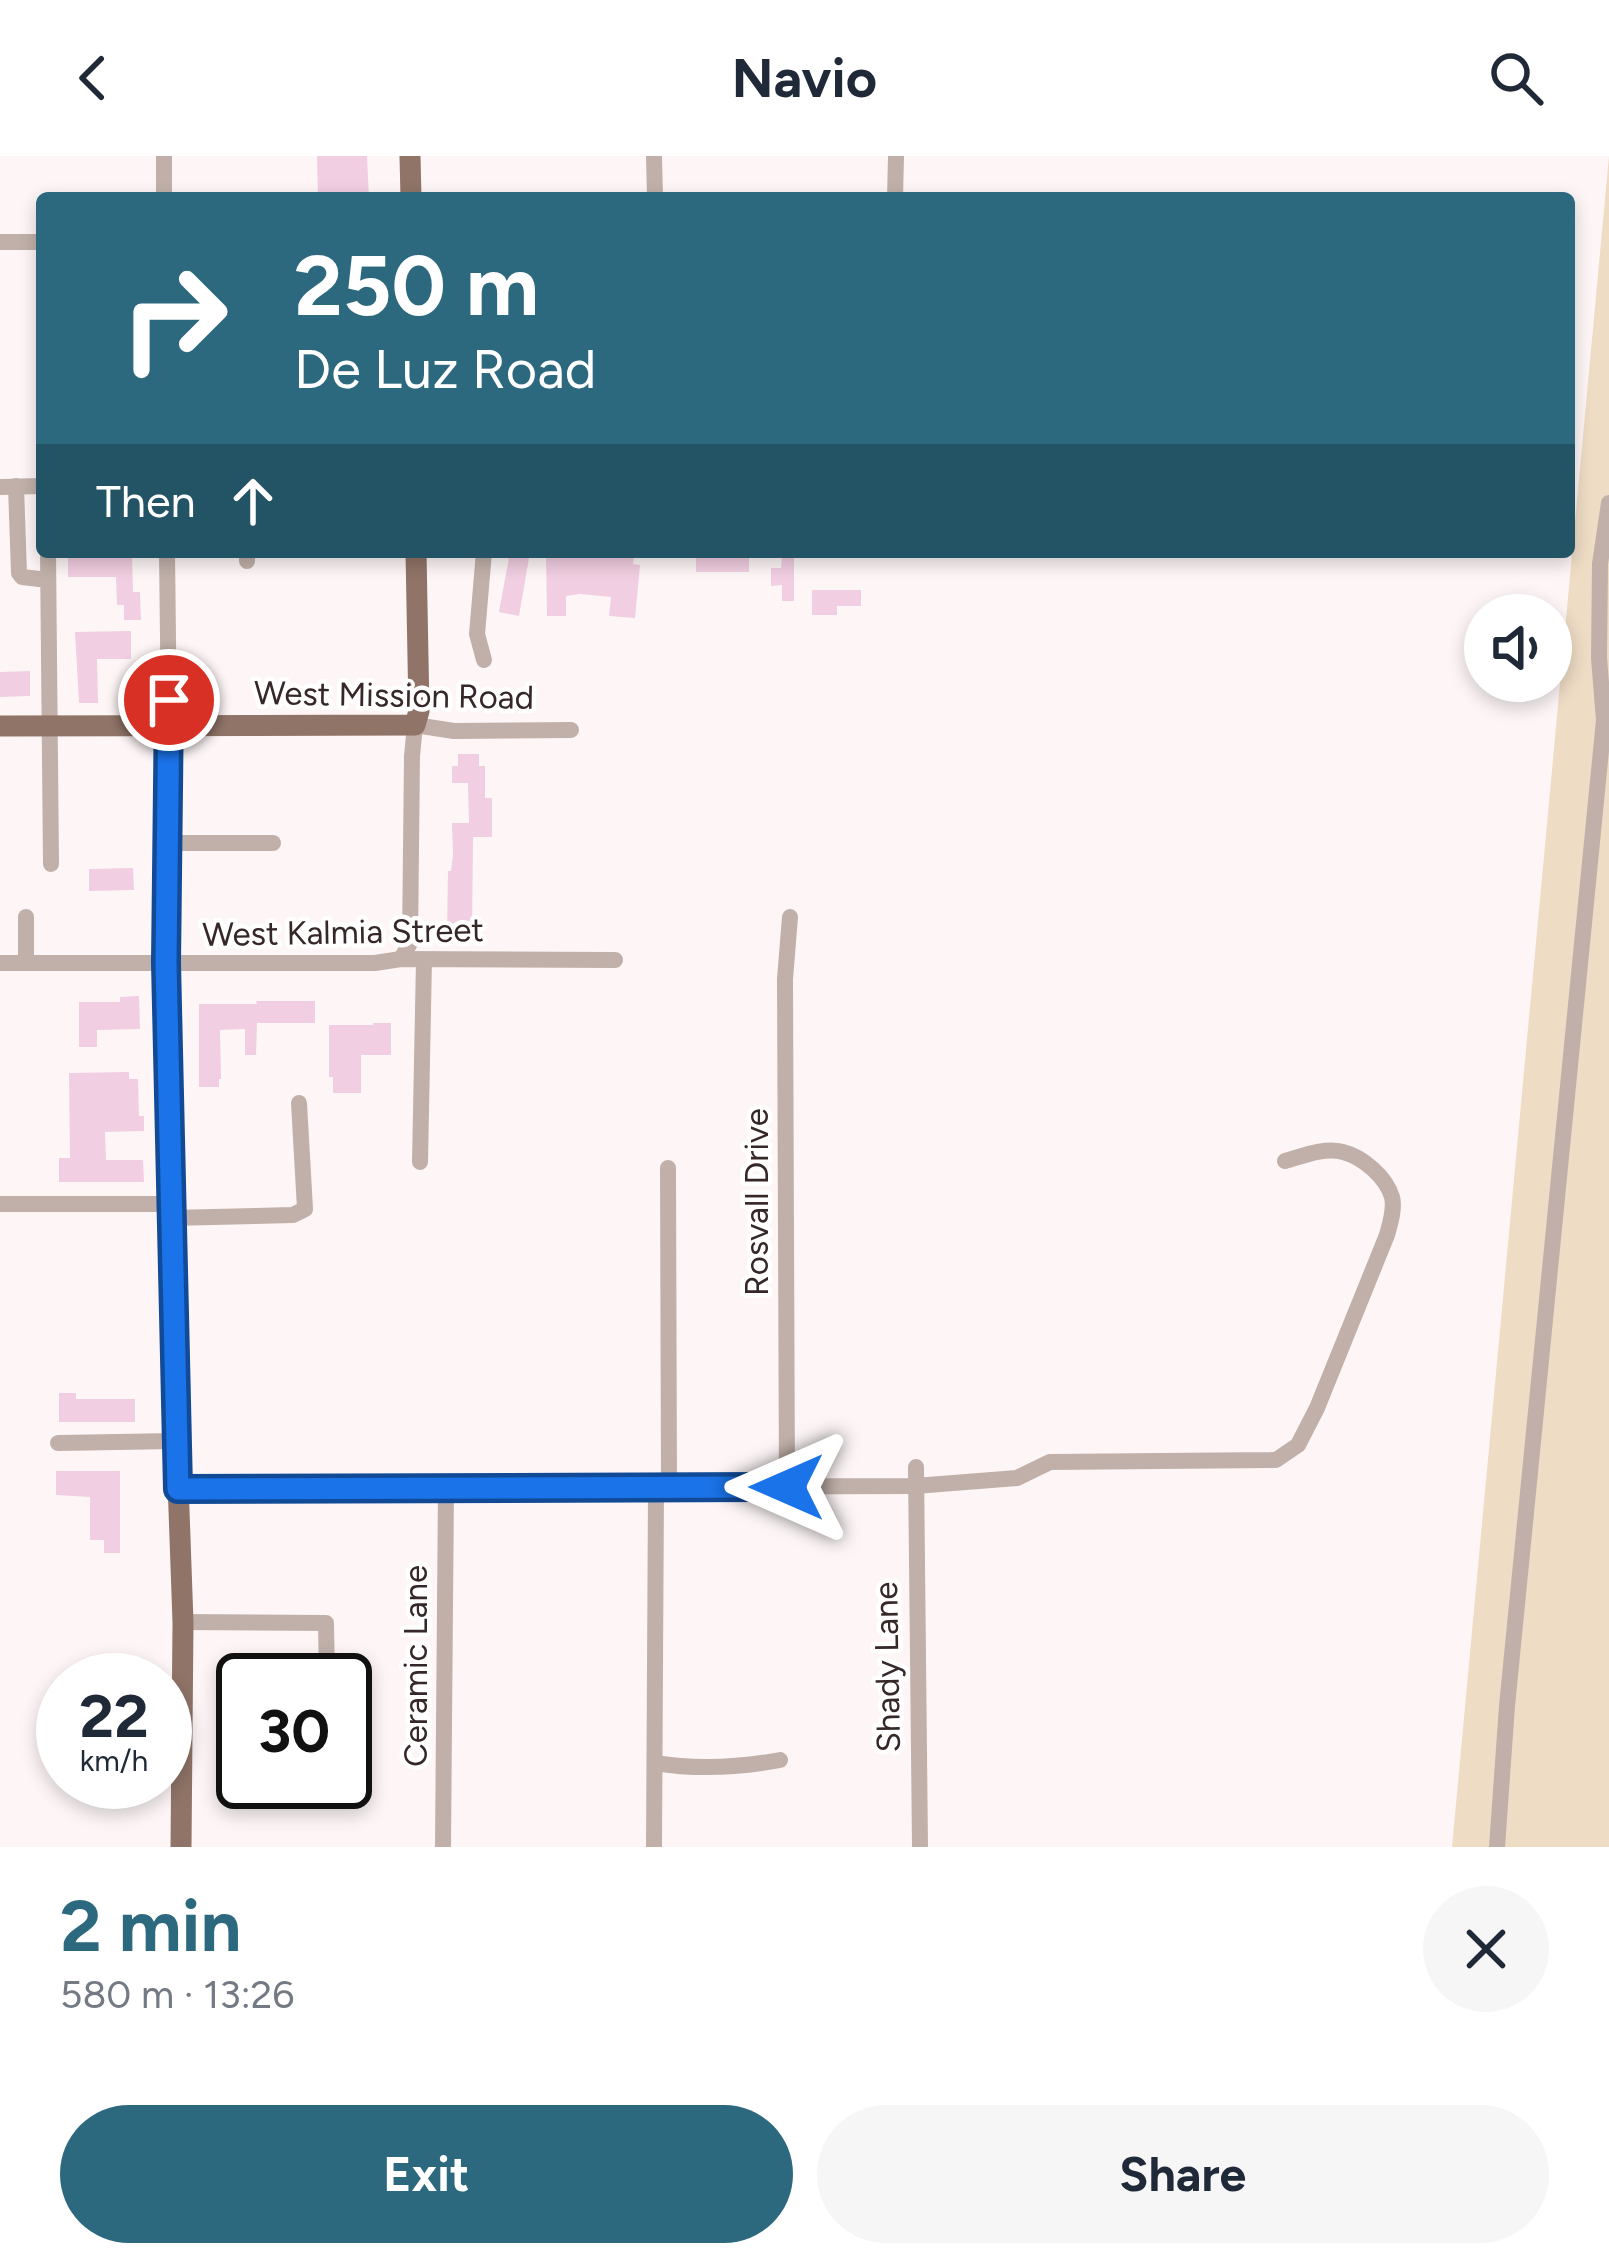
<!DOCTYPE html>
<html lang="en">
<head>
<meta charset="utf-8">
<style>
  body { margin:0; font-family:Figtree,sans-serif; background:#f6f6f7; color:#1f2937; height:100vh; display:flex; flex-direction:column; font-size:45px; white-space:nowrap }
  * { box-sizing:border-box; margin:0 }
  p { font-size:39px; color:#747a83 }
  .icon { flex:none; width:66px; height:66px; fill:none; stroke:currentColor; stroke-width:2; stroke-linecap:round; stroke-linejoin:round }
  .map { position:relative; height:1691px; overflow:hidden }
  .sheet { display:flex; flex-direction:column; background:#fff; flex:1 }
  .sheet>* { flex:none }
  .hud { position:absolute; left:36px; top:36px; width:1539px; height:366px; border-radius:12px; box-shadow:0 6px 18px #0003; background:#2c697f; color:#fff; overflow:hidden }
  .fabs { position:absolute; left:1464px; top:438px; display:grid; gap:24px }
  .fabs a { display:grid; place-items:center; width:108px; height:108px; border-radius:50%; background:#fff; box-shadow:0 6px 18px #0003; font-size:60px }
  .speed { position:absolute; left:36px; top:1497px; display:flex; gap:24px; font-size:60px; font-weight:700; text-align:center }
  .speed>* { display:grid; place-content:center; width:156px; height:156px; border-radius:50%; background:#fff; box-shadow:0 6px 18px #0003; line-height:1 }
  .speed small { font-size:30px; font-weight:400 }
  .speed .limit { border:6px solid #111; border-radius:18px; background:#fff; color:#111 }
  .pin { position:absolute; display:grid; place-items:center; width:102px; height:102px; color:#fff; margin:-51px; border:6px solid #fff; border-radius:50%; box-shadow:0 3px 12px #0007 }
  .me { position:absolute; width:132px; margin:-66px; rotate:270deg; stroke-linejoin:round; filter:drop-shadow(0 0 9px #0008) }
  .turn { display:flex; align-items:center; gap:42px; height:252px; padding:0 60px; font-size:54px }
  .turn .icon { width:156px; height:156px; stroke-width:2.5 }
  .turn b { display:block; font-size:84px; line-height:102px }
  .then { display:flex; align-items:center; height:114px; padding:0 60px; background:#0003; gap:24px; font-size:45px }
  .round { display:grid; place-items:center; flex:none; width:126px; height:126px; border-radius:63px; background:#f6f6f7 }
  .head { display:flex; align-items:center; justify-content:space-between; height:204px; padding:0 60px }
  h1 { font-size:72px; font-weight:700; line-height:90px; color:#2c697f }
  .cta { display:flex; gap:24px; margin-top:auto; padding:24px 60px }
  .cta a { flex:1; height:138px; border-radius:72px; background:#2c697f; color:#fff; font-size:48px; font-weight:700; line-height:138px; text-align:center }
  .cta a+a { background:#f6f6f7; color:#1f2937 }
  header { display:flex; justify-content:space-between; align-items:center; height:156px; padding:0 60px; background:#fff; font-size:54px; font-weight:700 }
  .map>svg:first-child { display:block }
</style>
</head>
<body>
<header><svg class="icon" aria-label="back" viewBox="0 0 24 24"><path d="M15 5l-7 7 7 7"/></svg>Navio<svg class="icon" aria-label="search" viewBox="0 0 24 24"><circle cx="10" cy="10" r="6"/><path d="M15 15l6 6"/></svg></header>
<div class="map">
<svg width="1609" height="1691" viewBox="0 0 1609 1691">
  <rect width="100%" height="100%" fill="#fef6f6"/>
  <!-- green -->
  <polygon fill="#efdcc5" points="1609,0 1609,1691 1452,1691"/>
  <!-- building -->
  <g fill="#f1cee1">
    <polygon points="317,0 367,0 369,42 318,42"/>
    <polygon points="68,396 132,396 133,436 140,436 141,464 124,464 124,449 117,449 116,421 68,421"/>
    <polygon points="510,396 530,396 519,460 499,456"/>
    <polygon points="615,396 634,399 633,408 640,409 635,462 609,460 611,441 580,438 566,440 566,460 547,460 546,397"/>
    <polygon points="696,396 749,397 749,416 696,416"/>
    <polygon points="782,400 794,400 794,445 782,445 782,429 771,430 771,412 781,412"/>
    <polygon points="812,434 861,434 861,450 837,450 837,459 812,459"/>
    <polygon points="131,475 131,503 97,503 98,547 79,547 75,476"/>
    <polygon points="30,515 30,540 0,541 0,516"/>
    <polygon points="458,598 479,598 479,610 485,610 485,642 492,642 492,681 473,681 472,778 447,778 448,715 451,715 453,700 452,667 469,667 468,627 452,627 452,610 458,610"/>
    <polygon points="133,712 134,734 89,735 89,713"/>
    <polygon points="139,840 140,873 97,874 97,891 79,891 79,846 120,846 120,841"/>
    <polygon points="256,845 315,845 315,867 257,867 256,899 245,899 245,873 220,874 221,923 219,923 219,931 199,931 199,848 257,848"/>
    <polygon points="373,867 391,867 391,899 361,899 361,937 333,937 333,921 329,921 329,869 373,869"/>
    <polygon points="129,916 129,923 138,923 139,960 144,960 144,975 105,976 106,1004 143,1004 144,1026 59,1026 59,1002 70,1002 69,917"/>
    <polygon points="59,1237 76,1237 76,1243 135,1243 135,1266 59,1266"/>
    <polygon points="56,1315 120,1315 120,1397 104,1397 104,1384 90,1384 90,1341 56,1339"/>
  </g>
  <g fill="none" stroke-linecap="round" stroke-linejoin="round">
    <!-- minor -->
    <g stroke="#c0b0a9" stroke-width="16">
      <polyline points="164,0 164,42"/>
      <polyline points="654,0 655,42"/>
      <polyline points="895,42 896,0"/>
      <polyline points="0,86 42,86"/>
      <polyline points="16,330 19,417 22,421 48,424"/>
      <polyline points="0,331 42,330"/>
      <polyline points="48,396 51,708"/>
      <polyline points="167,396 169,569"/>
      <polyline points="247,396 247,405"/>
      <polyline points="484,504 477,478 484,396"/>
      <polyline points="165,687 273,687"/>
      <polyline points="26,761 26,807"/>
      <polyline points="401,803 410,787 412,600 415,569 454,575 571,574"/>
      <polyline points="0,807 375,807 401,803 615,804"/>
      <polyline points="420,1006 424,804"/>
      <polyline points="668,1012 669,1331"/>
      <polyline points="0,1048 170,1048"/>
      <polyline points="170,1062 293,1059 305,1053 299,947"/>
      <polyline points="58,1287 176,1285"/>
      <polyline points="916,1311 920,1691"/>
      <polyline points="787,1331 785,823 790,761"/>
      <path d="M178 1333 915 1330 1017 1322 1050 1306 1276 1304 1298 1289 1317 1252 1387 1079C1390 1068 1395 1053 1392 1041 1386 1021 1363 1001 1343 996 1324 991 1303 1000 1285 1005"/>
      <polyline points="183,1466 326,1467 327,1524"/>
      <path d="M655 1607C698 1614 737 1612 780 1604"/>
      <polyline points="328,1626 328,1630"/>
      <polyline points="443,1691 446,1330"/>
      <polyline points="654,1691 656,1332"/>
      <polyline points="1497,1691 1507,1550 1604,564 1599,502 1600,408 1609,347"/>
    </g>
    <!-- major -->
    <g stroke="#907468" stroke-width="21">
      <polyline points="410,0 411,42"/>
      <polyline points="169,569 165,807 172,1158 183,1466 181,1691"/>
      <polyline points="0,570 415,569 419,555 416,396"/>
    </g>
  </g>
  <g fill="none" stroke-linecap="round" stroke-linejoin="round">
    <!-- route casing -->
    <g stroke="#114b97" stroke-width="30">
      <polyline id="route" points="169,544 166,807 178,1333 787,1331"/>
    </g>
    <!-- route -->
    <use href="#route" stroke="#1a73e8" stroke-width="21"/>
  </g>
  <g text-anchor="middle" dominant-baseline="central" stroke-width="9" stroke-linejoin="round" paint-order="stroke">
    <!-- street labels -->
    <g font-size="33" fill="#362728" stroke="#fff">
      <text transform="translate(394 539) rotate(1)">West Mission Road</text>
      <text transform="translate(343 776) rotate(-1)">West Kalmia Street</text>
      <text transform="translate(756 1046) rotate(-90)">Rosvall Drive</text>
      <text transform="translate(415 1510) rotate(-90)">Ceramic Lane</text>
      <text transform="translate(887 1511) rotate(-91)">Shady Lane</text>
    </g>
  </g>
</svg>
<div class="fabs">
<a><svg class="icon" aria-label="sound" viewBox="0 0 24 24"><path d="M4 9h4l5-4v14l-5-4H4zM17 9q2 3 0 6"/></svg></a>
</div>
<div class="speed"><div>22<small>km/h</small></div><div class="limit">30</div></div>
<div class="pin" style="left:169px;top:544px;background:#d93025"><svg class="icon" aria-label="arrive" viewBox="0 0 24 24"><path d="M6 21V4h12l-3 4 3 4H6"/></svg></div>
<svg class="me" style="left:787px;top:1331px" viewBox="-20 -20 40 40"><path d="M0-17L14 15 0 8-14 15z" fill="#1a73e8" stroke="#fff" stroke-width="4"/></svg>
<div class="hud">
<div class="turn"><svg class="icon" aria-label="right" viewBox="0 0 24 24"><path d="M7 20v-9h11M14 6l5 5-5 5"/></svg><div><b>250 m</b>De Luz Road</div></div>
<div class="then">Then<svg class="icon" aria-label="ahead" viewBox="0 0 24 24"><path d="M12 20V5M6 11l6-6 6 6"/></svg></div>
</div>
</div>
<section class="sheet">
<div class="head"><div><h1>2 min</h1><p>580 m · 13:26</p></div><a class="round"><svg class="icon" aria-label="close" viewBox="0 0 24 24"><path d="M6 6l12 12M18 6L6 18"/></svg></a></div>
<div class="cta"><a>Exit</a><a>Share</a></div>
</section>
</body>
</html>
